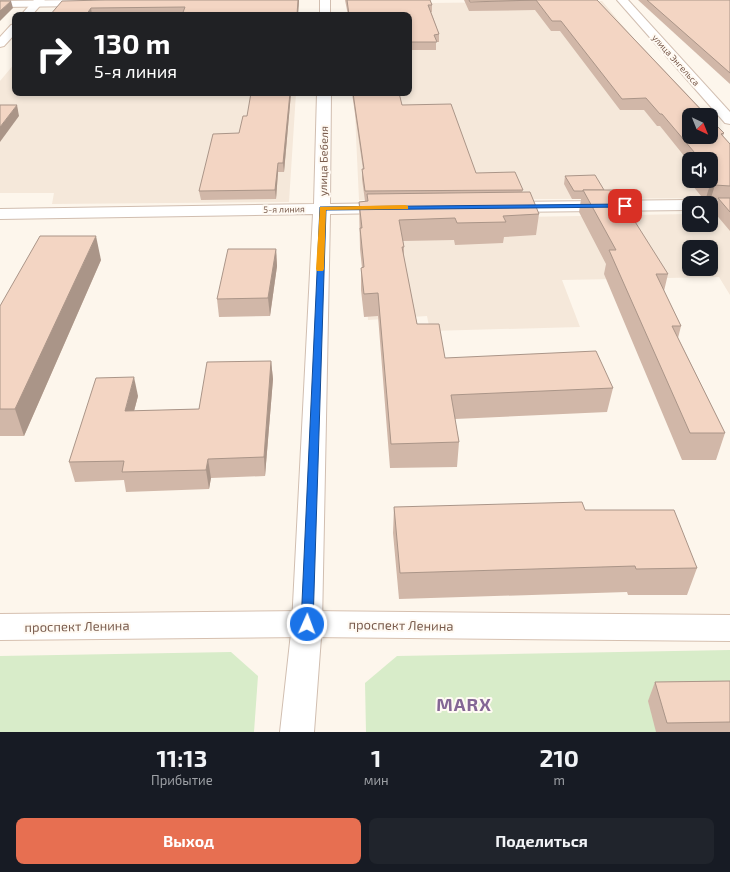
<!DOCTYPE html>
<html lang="ru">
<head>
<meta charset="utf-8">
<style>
  body { margin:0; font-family:"Exo 2",sans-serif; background:#20242c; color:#f1f3f6; height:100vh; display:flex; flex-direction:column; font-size:15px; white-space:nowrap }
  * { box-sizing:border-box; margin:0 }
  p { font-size:13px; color:#9ea1a6 }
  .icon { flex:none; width:22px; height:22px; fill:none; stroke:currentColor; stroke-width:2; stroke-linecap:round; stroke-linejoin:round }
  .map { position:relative; height:732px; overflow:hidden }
  .sheet { display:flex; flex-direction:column; background:#171b24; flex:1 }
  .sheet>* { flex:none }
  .top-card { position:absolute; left:12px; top:12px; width:400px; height:84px; border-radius:8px; box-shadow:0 2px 6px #0003; background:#202124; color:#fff; overflow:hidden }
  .needle { width:26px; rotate:137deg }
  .controls { position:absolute; left:682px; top:108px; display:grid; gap:8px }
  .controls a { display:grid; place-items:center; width:36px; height:36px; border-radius:8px; background:#171b24; box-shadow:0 2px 6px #0003; font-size:20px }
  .pin { position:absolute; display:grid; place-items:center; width:34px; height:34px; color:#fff; margin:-17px; border-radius:8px; box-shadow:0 2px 6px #0006 }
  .me { position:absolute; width:44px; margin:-22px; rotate:2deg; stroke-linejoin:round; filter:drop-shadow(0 0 3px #0008) }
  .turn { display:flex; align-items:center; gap:14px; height:84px; padding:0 16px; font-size:18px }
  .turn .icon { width:52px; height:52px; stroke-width:2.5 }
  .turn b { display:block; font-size:28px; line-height:34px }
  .eta { display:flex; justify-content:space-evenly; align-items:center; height:68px; text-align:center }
  .eta b { font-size:24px; font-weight:700; line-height:28px }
  .action { display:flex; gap:8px; margin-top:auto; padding:8px 16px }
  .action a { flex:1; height:46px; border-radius:8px; background:#e76f51; color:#fff; font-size:16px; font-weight:700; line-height:46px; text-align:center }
  .action a+a { background:#20242c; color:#f1f3f6 }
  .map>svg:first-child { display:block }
</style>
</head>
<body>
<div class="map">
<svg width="730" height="732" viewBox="0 0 730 732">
  <rect width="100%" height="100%" fill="#fdf6ec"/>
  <!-- residential -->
  <g fill="#f5e8da" fill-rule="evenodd">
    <path d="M602 1 698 115H689V137H711L730 198 359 200 354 93H409V15L351 4ZM689 159H711V181H689Z"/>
    <polygon points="15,63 15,93 296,93 289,202 52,204 54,193 0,193 0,81"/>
    <path d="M689 214V225H711V214H730V295L719 277 562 280 580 327 430 331 427 316 368 320 363 220ZM689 247H711V269H689Z"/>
  </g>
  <!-- green -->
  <g fill="#d8ecc9">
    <polygon points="730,650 730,732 366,732 365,683 397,656"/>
    <polygon points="231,652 258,676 254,732 0,732 0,656"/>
  </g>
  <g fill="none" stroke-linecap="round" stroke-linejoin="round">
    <!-- street casing -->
    <g stroke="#d1beb0" stroke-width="2">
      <g id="street">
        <polygon points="80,0 89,0 94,3 89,6 0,7 0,1"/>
        <rect x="320" y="0" width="10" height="15"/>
        <polygon points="617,0 628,0 730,112 730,124 725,123"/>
        <polygon points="317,93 331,93 330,204 389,203 395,204 397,208 395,212 389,213 330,214 322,624 314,732 280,732 292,624 313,214 0,219 0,209 314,204"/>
        <polygon points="689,200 696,203 689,203 689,210 505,212 499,211 497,207 499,203 505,202"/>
        <polygon points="711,200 730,200 730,210 711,210 711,203 704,203"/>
      </g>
    </g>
    <!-- secondary casing -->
    <g stroke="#d6c0b0" stroke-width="2">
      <g id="secondary">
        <polygon points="34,0 45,0 32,15 21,15"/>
        <polygon points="15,24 15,34 4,46 0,47 0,37 11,25"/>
        <polygon points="307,611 730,615 730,641 307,637 0,640 0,614"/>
      </g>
    </g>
    <!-- street -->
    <use href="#street" fill="#fff" fill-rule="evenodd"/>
    <!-- secondary -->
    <use href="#secondary" fill="#fff" fill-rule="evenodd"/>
  </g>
  <!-- wall -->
  <g fill="#d1b7a8">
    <polygon points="105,0 299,0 298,15 182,15 182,14 117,15 50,15"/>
    <polygon points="345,0 430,0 432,5 432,12 431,12 439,34 439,42 436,42 436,50 409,50 409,15 348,15"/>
    <polygon points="464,0 597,0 724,133 723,136 730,144 730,231 714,212 718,199 711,198 705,201 689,181 711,181 711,159 689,159 689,162 660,126 657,126 644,110 620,110 560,31 551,31 535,10 469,11"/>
    <polygon points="638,0 730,0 730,84"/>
    <polygon points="291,93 284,172 278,172 276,199 201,200 199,191 239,133 247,116"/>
    <polygon points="352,93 399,93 402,105 476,173 523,190 522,192 539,214 536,235 504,237 503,243 455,245 454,240 403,241 404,247 404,258 417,324 445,358 613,388 607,412 455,419 459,442 457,467 390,468 378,316 364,317 361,290 361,268 362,268 360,249 359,202 365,201 362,179 362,169 363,169"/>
    <polygon points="565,176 604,190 668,274 664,291 681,326 678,338 725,433 716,460 682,460 604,274 606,264 579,212 581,199 572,199 564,184"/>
    <polygon points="276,249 277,266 270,316 219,317 217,299"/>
    <polygon points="101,260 24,436 0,436 0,306"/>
    <polygon points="271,361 273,379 265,476 211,478 209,489 126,492 124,480 75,482 69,462 138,396 134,411 199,409"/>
    <polygon points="394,507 585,510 697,568 687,595 628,595 627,592 399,599 393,533"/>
    <polygon points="730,681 730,732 656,732 648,701 655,682"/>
  </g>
  <!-- shaded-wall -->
  <g fill="#aa9588">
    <polygon points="298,0 299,0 298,15 297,15"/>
    <polygon points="11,1 13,8 0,21 0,11"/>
    <polygon points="91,8 92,15 86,15"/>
    <polygon points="290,93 291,93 284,172 283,163"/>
    <polygon points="17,105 19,116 0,142 0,127"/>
    <polygon points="278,163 278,172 276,199 275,190"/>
    <polygon points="715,185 711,198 705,201 709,188"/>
    <polygon points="96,236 101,260 24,436 15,409"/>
    <polygon points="276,249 277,266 270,316 268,298"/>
    <polygon points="271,361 273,379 265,476 264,457"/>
    <polygon points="134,377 138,396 129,430 125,411"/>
    <polygon points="208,459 211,478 209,489 206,470"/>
  </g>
  <!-- building -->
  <g fill="#f3d5c3" stroke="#aa9588">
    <polygon points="105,0 298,0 297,15 182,15 185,7 91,8 86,15 50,15 62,1"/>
    <polygon points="347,0 430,0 432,5 428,5 439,34 434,35 437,42 409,42 409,15 349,15"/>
    <polygon points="469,0 597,0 706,115 689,115 689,137 711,137 711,120 724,133 721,134 730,144 730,186 715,185 709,188 703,181 711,181 711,159 700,159 662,114 660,114 646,98 622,99 561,21 552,21 536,0 470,2"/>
    <polygon points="647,0 730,0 730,73"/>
    <polygon points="0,1 11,1 0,11"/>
    <polygon points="251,93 290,93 283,163 278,163 275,190 199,191 213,134 239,133 243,116 247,116"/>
    <polygon points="353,93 399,93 402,105 451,104 476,173 515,172 523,190 365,191 362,169 364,169"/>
    <polygon points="0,105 17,105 0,127"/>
    <polygon points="595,175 604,190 583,190 583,191 574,191 565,176"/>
    <polygon points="583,190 615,190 668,274 656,274 681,326 672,326 725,433 690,433 609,250 616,250"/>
    <polygon points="530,192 539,214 503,216 506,222 457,223 455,218 399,220 404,247 402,247 417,324 439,324 445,358 596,351 613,388 451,395 459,442 391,444 378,293 364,294 361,268 364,267 360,228 362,228 359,202 368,201 367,194"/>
    <polygon points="718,198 730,198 730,212"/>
    <polygon points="40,236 96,236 15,409 0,409 0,306"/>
    <polygon points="228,249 276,249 268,298 217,299"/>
    <polygon points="271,361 264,457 208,459 206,470 122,472 124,461 69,462 96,378 134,377 125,411 199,409 207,362"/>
    <polygon points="582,502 585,510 674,510 697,568 636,569 635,566 400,573 394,507"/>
    <polygon points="730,681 730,722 667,723 655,682"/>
  </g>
  <!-- route -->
  <polygon fill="#1a73e8" stroke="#114b97" points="625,204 629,206 628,207 326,210 313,624 312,628 307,629 303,628 301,624 320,207"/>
  <!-- slow -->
  <polygon fill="#f59e0b" points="405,205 408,206 408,209 326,210 324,269 323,271 317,271 316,269 320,207"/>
  <g text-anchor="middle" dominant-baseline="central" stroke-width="4" stroke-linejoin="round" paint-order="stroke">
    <!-- far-street labels -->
    <g font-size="9" fill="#7a5c4d" stroke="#fffaf3">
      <text transform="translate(676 60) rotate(48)">улица Энгельса</text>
      <text transform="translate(284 209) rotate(-1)">5-я линия</text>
    </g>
    <!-- street labels -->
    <g font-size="11" fill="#7a5c4d" stroke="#fffaf3">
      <text transform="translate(323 161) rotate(-89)">улица Бебеля</text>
    </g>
    <!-- near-street labels -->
    <g font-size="13" fill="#7a5c4d" stroke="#fffaf3">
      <text transform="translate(401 625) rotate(1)">проспект Ленина</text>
      <text transform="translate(77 626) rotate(-1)">проспект Ленина</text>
    </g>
    <!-- near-district labels -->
    <g font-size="18" font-weight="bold" letter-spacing="1" fill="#846695" stroke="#fffaf3">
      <text x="464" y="704">MARX</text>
    </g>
  </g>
</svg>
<div class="controls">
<a><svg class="needle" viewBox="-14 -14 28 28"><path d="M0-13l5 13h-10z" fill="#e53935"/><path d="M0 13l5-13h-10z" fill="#9ea1a6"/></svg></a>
<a><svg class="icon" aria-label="sound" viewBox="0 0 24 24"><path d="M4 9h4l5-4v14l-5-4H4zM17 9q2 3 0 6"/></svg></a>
<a><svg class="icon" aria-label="search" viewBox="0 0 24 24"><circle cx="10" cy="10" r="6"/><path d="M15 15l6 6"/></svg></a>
<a><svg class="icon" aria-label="layers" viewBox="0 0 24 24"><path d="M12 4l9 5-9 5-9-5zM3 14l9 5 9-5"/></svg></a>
</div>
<div class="pin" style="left:625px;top:206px;background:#d93025"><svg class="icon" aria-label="arrive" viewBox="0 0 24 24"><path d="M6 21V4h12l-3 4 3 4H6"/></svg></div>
<svg class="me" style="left:307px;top:624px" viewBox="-20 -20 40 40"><circle r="17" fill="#1a73e8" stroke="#fff" stroke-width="3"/><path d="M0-11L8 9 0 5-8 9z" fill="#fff"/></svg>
<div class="top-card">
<div class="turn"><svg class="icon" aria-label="right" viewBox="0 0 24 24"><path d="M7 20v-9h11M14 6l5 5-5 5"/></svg><div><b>130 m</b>5-я линия</div></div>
</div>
</div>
<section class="sheet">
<div class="eta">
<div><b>11:13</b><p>Прибытие</p></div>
<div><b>1</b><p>мин</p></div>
<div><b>210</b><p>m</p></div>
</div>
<div class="action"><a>Выход</a><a>Поделиться</a></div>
</section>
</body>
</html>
